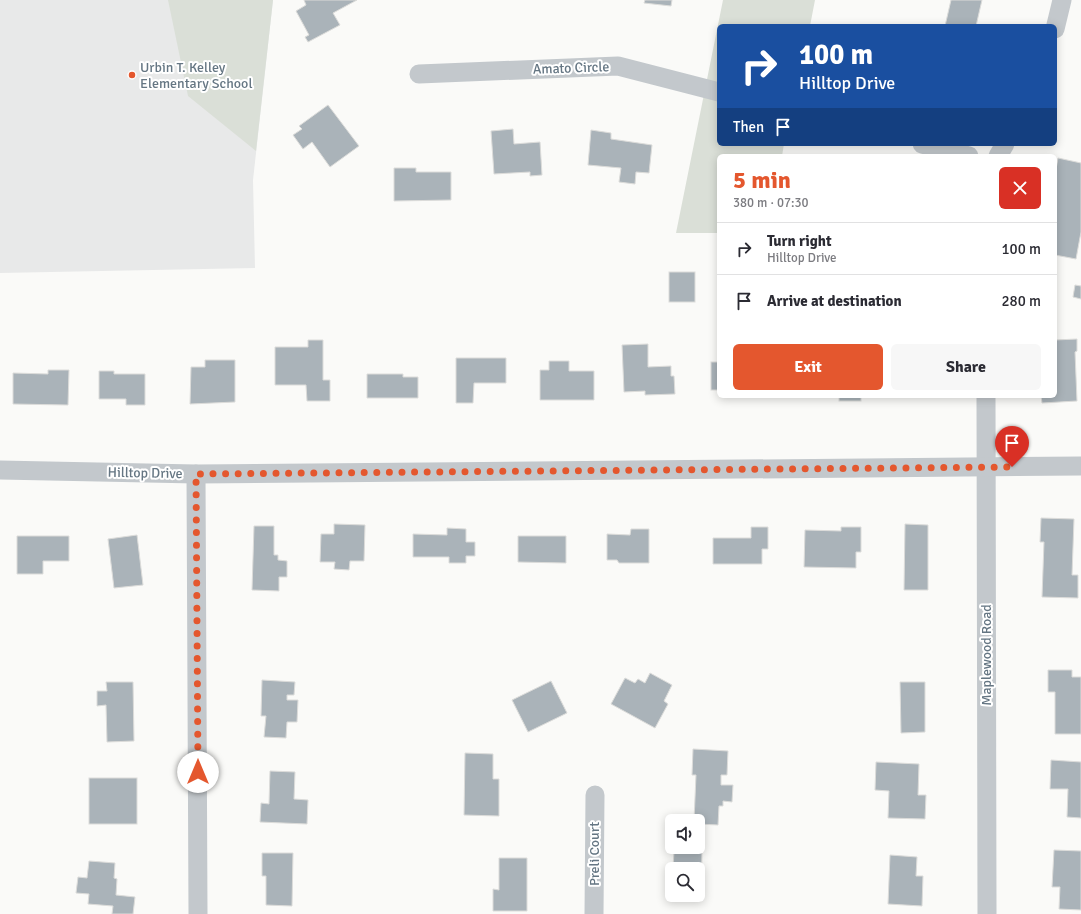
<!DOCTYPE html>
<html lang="en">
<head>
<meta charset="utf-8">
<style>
  body { margin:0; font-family:Signika,sans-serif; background:#f7f7f7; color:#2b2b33; height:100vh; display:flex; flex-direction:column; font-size:15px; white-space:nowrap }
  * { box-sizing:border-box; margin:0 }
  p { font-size:13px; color:#7c7c81 }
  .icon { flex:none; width:22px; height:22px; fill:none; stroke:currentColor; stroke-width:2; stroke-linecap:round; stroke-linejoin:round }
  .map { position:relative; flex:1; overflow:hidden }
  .panel { position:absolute; left:717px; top:154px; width:340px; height:244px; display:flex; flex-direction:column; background:#fff; border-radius:6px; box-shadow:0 2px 10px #0003 }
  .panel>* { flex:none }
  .banner { position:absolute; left:717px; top:24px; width:340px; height:122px; border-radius:6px; box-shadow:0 2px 10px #0003; background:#1a4fa0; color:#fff; overflow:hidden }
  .fabs { position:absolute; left:665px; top:814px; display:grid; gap:8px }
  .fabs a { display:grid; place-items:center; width:40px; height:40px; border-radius:6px; background:#fff; box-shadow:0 2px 10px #0003; font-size:20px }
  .pin { position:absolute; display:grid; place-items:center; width:34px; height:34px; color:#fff; margin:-41px -17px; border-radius:50% 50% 50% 0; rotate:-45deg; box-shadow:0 0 4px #0007 }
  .pin .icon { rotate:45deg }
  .me { position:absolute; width:44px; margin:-22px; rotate:0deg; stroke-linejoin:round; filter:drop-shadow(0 0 3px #0008) }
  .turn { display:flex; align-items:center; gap:14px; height:84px; padding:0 16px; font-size:18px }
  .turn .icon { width:52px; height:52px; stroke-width:2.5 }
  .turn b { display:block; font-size:28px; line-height:34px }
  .then { display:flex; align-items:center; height:38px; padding:0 16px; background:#0003; gap:8px; font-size:15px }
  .round { display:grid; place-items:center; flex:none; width:42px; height:42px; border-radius:6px; background:#f7f7f7 }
  .overview { display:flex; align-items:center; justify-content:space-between; height:68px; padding:0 16px }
  h1 { font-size:24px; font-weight:700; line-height:30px; color:#e4572e }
  .button { display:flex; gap:8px; margin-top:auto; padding:8px 16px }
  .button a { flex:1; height:46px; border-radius:6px; background:#e4572e; color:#fff; font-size:16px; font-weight:700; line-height:46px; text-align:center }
  .button a+a { background:#f7f7f7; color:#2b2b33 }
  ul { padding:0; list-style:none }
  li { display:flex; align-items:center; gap:12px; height:52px; padding:0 16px; border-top:1px solid #e1e1e2 }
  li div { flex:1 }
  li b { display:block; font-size:15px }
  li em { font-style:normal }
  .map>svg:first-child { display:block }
</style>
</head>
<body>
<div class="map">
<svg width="1081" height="914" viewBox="0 0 1081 914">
  <rect width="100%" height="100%" fill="#fafaf8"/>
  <!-- built -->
  <polygon fill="#e8e9e9" points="0,0 273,0 253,180 255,268 0,273"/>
  <!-- green -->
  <g fill="#dadfd7">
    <polygon points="168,0 273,0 256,151 188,96"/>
    <polygon points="723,0 815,0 810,26 719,26 719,144 784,144 782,156 719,156 719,233 676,233"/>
  </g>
  <!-- building -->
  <g fill="#aab3b9" stroke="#dcdcda">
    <polygon points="304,0 357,0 333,13 340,25 308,42 305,37 309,35 296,11 306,5"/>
    <polygon points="645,0 672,0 671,6 644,3"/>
    <polygon points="951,0 982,0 976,26 945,26"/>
    <polygon points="328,105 359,146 330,167 312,142 303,149 293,135 302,129 299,126"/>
    <polygon points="513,129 514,144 540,142 542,175 530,176 530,172 494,174 491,131"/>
    <polygon points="591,130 611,133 611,139 652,145 649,173 636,172 635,184 619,182 621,168 588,165"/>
    <polygon points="1058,158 1081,163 1081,232 1076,259 1055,255 1055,175"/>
    <polygon points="394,168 416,168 416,172 451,172 451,200 394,201"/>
    <rect x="669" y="272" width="26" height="30"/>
    <polygon points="1075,285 1081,286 1081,299 1073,297"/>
    <polygon points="1077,339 1077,351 1075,352 1077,401 1042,403 1041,396 1055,396 1055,340"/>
    <polygon points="308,340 323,340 323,380 330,380 330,401 307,401 306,385 275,385 275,347 308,347"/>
    <polygon points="648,344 648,367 671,366 671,376 674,376 675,394 645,395 645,391 624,392 622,345"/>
    <polygon points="456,358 506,358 506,383 474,383 473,403 456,403"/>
    <polygon points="205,360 235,360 235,402 190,404 191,367 205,367"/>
    <polygon points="549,361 569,361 569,371 594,371 594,400 540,400 540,370 549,370"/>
    <rect x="711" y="362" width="8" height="28"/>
    <polygon points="48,370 69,370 68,405 13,404 13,373 48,374"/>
    <polygon points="99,371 114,371 114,374 145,374 145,405 126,405 126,399 99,399"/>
    <polygon points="367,374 403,374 403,377 418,377 418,398 367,398"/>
    <rect x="839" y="396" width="22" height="5"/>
    <polygon points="1041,518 1074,519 1072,575 1078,575 1078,598 1042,597 1044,542 1040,542"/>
    <polygon points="334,524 365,525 364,561 350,561 349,570 334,569 335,562 320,562 321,534 334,534"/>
    <polygon points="905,524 928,525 928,590 904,590"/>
    <polygon points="254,526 274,526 274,555 278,555 278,560 287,561 287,577 279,577 279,591 252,590"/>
    <polygon points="751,527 768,527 768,549 762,549 762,564 713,564 713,538 751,538"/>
    <polygon points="841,527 861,527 861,552 856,552 856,568 804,567 805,530 841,531"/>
    <polygon points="447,528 466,529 466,542 475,542 475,556 466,556 466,563 449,563 449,557 413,557 413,534 447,535"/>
    <polygon points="631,529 649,529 649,563 619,563 617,560 607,560 607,534 630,535"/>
    <polygon points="137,535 143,585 114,588 108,539"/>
    <polygon points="17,536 69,536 69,561 43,561 43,574 17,574"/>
    <polygon points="518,536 566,536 566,563 518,562"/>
    <polygon points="1048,670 1072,670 1072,677 1081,677 1081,734 1055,734 1055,692 1048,692"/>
    <polygon points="650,673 672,685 664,701 668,704 655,728 611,704 625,678 635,683 638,679 645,683"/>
    <polygon points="262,680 295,682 294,695 287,695 287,700 298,700 297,722 287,722 286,738 264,737 266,716 261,716"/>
    <polygon points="551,681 567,713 528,732 512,700"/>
    <polygon points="106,682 133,682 134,741 107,742 106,705 97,706 97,691 107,691"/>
    <polygon points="900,682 925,682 925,732 901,733"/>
    <polygon points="693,749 728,751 727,775 721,775 721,785 733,785 732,802 723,801 723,806 719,806 718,825 698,824 698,821 694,821 696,775 692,775"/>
    <polygon points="465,753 493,754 493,779 499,779 499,816 464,815"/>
    <polygon points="1051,760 1081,762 1081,818 1067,817 1068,789 1050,789"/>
    <polygon points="876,762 919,764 918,795 926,795 925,819 888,818 889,791 875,790"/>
    <polygon points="270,771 295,772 294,799 308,800 307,824 260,822 261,803 269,804"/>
    <rect x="89" y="778" width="48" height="46"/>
    <polygon points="1054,850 1081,851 1081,910 1059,909 1060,887 1052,887"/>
    <polygon points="674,851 702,851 701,901 673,901 673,895 698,895 698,869 673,869"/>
    <polygon points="262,853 293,853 292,906 266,905 266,876 262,876"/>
    <polygon points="890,855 917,857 916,876 923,876 922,906 888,904"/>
    <polygon points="499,858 527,858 527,911 493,911 493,889 499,890"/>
    <polygon points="89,861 115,863 114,878 117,879 116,895 135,897 133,914 112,914 113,906 88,904 89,894 76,893 78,877 87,878"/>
  </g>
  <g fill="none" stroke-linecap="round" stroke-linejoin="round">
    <!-- minor -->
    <g stroke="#c3c8cc" stroke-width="19">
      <polyline points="1055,29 1062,0"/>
      <polyline points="419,74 618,66 719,92"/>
      <polyline points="922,144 969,156"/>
      <polyline points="998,156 1005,144"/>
      <polyline points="986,396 987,914"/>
      <polyline points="0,470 196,474 1081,466"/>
      <polyline points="196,474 198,914"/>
      <polyline points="594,914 595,795"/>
    </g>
  </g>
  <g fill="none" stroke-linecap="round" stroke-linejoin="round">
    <!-- route -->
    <polyline stroke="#e4572e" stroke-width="7" stroke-dasharray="0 12.6" points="198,772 196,474 1012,467"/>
  </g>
  <!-- markers -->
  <circle fill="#e4572e" stroke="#fff" stroke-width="1.5" cx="132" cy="75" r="4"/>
  <g text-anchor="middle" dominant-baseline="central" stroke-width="4" stroke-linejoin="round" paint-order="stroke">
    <!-- poi labels -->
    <g font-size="14" fill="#657683" stroke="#fff" text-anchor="start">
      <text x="140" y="67">Urbin T. Kelley<tspan x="140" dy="16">Elementary School</tspan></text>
    </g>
    <!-- street labels -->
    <g font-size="14" fill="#657683" stroke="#fff">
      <text transform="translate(571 68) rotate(-2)">Amato Circle</text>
      <text transform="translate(145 473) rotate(1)">Hilltop Drive</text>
      <text transform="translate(986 655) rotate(-90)">Maplewood Road</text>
      <text transform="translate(594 854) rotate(-90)">Preli Court</text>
    </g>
  </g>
</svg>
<div class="fabs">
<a><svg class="icon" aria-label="sound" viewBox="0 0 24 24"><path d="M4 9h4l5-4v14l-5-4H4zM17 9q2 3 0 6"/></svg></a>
<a><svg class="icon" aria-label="search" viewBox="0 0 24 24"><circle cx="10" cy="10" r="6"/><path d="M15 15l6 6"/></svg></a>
</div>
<div class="pin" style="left:1012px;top:467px;background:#d93025"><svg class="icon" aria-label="arrive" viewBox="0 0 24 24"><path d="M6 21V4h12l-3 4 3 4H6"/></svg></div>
<svg class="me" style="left:198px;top:772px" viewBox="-20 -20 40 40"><circle r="19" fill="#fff"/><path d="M0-13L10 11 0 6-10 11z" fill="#e4572e"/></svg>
<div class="banner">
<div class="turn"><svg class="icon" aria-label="right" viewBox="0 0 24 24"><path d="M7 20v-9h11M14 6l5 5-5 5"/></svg><div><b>100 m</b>Hilltop Drive</div></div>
<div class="then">Then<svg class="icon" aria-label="arrive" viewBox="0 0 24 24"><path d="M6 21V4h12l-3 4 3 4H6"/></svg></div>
</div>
<section class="panel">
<div class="overview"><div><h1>5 min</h1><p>380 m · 07:30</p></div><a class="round" style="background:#d93025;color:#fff"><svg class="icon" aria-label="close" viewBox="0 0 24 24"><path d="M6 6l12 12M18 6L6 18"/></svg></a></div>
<ul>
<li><svg class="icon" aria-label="right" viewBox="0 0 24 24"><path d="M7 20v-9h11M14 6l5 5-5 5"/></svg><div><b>Turn right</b><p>Hilltop Drive</p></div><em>100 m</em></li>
<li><svg class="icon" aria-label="arrive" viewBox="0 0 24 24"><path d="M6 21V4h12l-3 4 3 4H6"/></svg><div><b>Arrive at destination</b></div><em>280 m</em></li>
</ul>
<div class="button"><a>Exit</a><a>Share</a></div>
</section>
</div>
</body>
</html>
